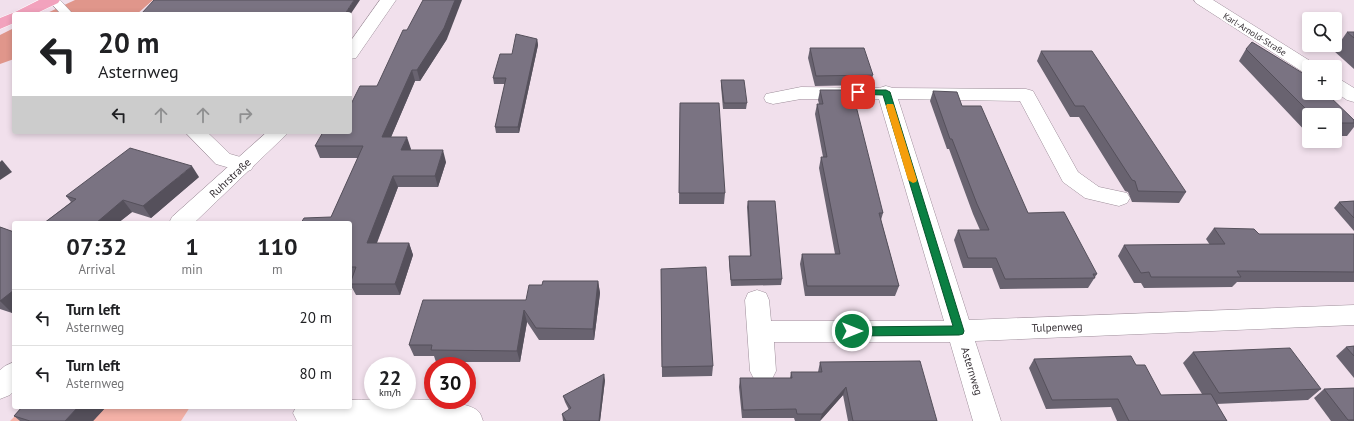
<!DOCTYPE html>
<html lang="en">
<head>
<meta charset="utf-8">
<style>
  body { margin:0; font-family:"PT Sans",sans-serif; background:#f2f2f2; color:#202124; height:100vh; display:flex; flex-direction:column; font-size:15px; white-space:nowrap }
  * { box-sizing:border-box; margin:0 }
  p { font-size:13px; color:#757577 }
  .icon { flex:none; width:22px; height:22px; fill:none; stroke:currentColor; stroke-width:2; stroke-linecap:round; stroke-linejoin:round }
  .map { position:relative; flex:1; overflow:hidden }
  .drawer { position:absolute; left:12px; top:221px; width:340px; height:188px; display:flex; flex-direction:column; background:#fff; border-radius:4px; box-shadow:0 2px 6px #0003 }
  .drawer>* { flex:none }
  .banner { position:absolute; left:12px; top:12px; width:340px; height:122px; border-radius:4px; box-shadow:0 2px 6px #0003; background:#fff; color:#202124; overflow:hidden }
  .buttons { position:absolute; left:1302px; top:12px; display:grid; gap:8px }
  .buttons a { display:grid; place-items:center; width:40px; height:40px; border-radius:4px; background:#fff; box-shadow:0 2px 6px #0003; font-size:20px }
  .speed { position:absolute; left:364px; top:357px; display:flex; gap:8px; font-size:20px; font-weight:700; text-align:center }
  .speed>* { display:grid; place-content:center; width:52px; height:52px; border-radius:50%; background:#fff; box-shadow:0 2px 6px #0003; line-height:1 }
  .speed small { font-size:10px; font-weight:400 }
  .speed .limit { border:6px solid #d22; background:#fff; color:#111 }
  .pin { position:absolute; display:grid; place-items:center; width:34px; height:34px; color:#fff; margin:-17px; border-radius:8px; box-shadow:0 2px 6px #0006 }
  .me { position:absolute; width:44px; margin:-22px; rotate:90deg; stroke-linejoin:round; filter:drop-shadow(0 0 3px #0008) }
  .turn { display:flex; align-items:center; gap:14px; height:84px; padding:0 20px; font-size:18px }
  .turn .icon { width:52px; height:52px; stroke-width:2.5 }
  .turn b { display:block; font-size:28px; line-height:34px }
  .lanes { display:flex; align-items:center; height:38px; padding:0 20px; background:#0003; justify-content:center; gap:20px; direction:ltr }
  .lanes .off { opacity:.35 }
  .eta { display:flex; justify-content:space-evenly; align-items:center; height:68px; text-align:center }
  .eta b { font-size:24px; font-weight:800; line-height:28px }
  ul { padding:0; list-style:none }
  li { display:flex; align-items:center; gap:12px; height:56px; padding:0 20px; border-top:1px solid #e0e0e0 }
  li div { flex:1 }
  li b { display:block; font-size:15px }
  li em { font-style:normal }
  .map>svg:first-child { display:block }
</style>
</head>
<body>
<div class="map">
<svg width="1354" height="421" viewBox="0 0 1354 421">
  <rect width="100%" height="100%" fill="#f1e0ec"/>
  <!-- green -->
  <polygon fill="#f4b1a7" points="24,407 190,407 181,421 10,421"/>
  <!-- forest -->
  <g fill="#e0968b">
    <polygon points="75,0 153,0 137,14 45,14"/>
    <polygon points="14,28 14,59 0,64 0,35"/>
  </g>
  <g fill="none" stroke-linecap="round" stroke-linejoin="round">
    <!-- service casing -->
    <g stroke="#9e8e9a" stroke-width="1">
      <polygon id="service" points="48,0 60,0 73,14 61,14"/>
    </g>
    <!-- minor casing -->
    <g stroke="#9e8e9a" stroke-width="1">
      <g id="minor">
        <polygon points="1194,0 1213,0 1315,64 1317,67 1309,67 1309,73 1303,72 1196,3"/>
        <polygon points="1335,79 1341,80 1354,88 1354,102 1347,100 1335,92"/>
        <polygon points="886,86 893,88 1026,89 1033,91 1078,172 1099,187 1127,193 1130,198 1127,203 1119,206 1085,198 1063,182 1020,101 898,99 969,320 1354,305 1354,325 975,341 1001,421 973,421 950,342 774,342 776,371 772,379 763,382 754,379 750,371 745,300 748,293 757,290 766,293 769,300 771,321 944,321 879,99 801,99 773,104 766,102 764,98 766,94 801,87 879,88"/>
        <polygon points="185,132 207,132 230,154 251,160 254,165 251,170 244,172 216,164"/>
        <path d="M350 400C374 400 464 395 479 412 481 414 482 419 483 421H297L293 413 296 407H350Z"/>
      </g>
    </g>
    <!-- tertiary casing -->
    <g stroke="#9e8e9a" stroke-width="1">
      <g id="tertiary">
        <polygon points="380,0 396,0 356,58 350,59 350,42"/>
        <polygon points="267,132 289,132 194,223 169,223 172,217"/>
        <polygon points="14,362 14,391 10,395 0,399 0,370 5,366"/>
      </g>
    </g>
    <!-- primary casing -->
    <g stroke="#fff" stroke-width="1">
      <polygon id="primary" points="39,0 60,0 58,3 35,14 14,14 14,23 0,29 0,18 15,12"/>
    </g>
    <!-- service -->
    <use href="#service" fill="#fff" fill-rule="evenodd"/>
    <!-- minor -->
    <use href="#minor" fill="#fff" fill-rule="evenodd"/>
    <!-- tertiary -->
    <use href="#tertiary" fill="#fff" fill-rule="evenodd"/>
    <!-- primary -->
    <use href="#primary" fill="#f2a2bd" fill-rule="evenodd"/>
  </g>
  <!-- wall -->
  <g fill="#696370">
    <polygon points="1347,32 1354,32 1354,69 1334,51"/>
    <polygon points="447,39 420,81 415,81 391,137 411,149 410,150 446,162 438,187 398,187 377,243 409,243 413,255 400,295 356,295 350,284 352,279 350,279 350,223 331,217 358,158 320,158 315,146 350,132 377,86"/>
    <polygon points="537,39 538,45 519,133 496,133 495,127 505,84 494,84 493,78"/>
    <polygon points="810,48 873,75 871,85 815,86 808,58"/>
    <polygon points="1246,49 1354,120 1354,127 1347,136 1335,136 1335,115 1309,115 1309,135 1239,61"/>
    <polygon points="1041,51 1186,192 1179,203 1132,202 1128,192 1125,191 1079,117 1070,117 1037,61"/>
    <polygon points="721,80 747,103 746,109 723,109 721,86"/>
    <polygon points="820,90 883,213 881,220 899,286 895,296 805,296 800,264 802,254 835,254 819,168 821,157 823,157 815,114 817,104 819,104 818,100"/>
    <polygon points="933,91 962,106 1028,213 1097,274 1088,288 1000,289 992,268 963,268 954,240 958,230 980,230 973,214 949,149 947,149 930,101"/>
    <polygon points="680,103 725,193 724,204 679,204"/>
    <polygon points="199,177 151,218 132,212 118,223 44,223 71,202 66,196"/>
    <polygon points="748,201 782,279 781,285 731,286 729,263 729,256 750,256 747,207"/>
    <polygon points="1354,201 1354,231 1334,208 1339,202"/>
    <polygon points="0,227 14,232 14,311 12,313 0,309"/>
    <polygon points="1214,228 1259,234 1354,234 1354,282 1237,282 1232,287 1144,288 1141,283 1134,283 1118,256 1124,245 1210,245 1206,239"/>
    <polygon points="661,269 713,366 712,376 662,377"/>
    <polygon points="598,281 600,293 594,340 539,340 527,322 520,362 436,362 434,356 414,356 409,345 526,300 542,285"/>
    <polygon points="1354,346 1354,378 1336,356 1346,347"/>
    <polygon points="1193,352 1321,389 1308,400 1216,404 1227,421 1117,421 1111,407 1046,409 1029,368 1034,359 1136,365 1161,395 1202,394 1183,363"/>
    <polygon points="820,362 937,421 848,421 843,395 820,421 795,421 794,418 742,418 739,387 740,378 790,378 791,372 818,372"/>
    <polygon points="605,380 600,421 563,421 562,414 569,410 565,402 563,396"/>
    <polygon points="1354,388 1354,421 1331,421 1314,398 1324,389"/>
    <polygon points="22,407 106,407 93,421 20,421 14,416"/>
  </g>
  <!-- shaded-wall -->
  <g fill="#55505b">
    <polygon points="354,0 360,0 350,15 350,14 345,14"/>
    <polygon points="455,0 462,0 447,39 420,81 417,70"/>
    <polygon points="537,39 538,45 519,133 518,127"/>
    <polygon points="412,70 415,81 386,149 382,137"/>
    <polygon points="407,137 411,149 405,161 401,150"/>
    <polygon points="443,150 446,162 438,187 435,176"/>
    <polygon points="2,160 12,172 0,180 0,162"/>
    <polygon points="192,166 199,177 151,218 143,206"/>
    <polygon points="393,176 398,187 372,255 367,243"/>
    <polygon points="123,200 132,212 118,223 96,223"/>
    <polygon points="409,243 413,255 400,295 395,284"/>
    <polygon points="598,281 600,293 594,340 593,329"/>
    <polygon points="14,290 14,311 12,313 0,301"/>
    <polygon points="524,310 527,322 520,362 517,351"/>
    <polygon points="604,374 605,380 600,421 599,421"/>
    <polygon points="846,387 843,395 820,421 822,414"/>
    <polygon points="78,407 106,407 93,421 65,421"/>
  </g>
  <!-- building -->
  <g fill="#7a7382" stroke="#55505b">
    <polygon points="154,0 354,0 345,14 141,14"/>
    <polygon points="423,0 455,0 444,28 417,70 412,70 382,137 407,137 401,150 443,150 435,176 393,176 367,243 409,243 395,284 350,284 356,267 350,267 350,223 301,223 304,218 331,217 363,146 315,146 323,132 350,132 350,106 360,86 377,86 403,30 407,30"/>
    <polygon points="1347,32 1354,32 1354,38"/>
    <polygon points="516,34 537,39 518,127 495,127 506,78 493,78 500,54 512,54"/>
    <polygon points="1252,42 1309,77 1309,93 1326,93 1354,120 1354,123 1335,123 1335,115 1312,115 1246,49"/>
    <polygon points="810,48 864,48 873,75 816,76"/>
    <polygon points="1041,51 1092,51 1186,192 1138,191 1135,181 1132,180 1084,106 1075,106"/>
    <polygon points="721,80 744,80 747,103 724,103"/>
    <polygon points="820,90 852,90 883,213 879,213 899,286 807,286 802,254 840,254 821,157 827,157 817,104 823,104"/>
    <polygon points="933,91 957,92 962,106 981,106 1028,213 1064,212 1097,274 1093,274 1095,278 1005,279 996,258 968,258 958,230 989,230 977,204 952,139 950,139"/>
    <polygon points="680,103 719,103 725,193 679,193"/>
    <polygon points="130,148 192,166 143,206 123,200 96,223 44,223 76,199 66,196"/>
    <polygon points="748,201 775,201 782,279 731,280 729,256 751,256"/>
    <polygon points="1354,201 1354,218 1339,202"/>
    <polygon points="0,227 14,232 14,290 0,301"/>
    <polygon points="1214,228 1254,229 1259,234 1354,234 1354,272 1237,271 1241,277 1151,277 1149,272 1141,273 1124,245 1225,244"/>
    <polygon points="706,267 713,366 662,367 661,269"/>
    <polygon points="543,281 598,281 593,329 536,328 524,310 517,351 431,350 432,345 409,345 423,300 526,300 529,285 542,285"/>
    <polygon points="1354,346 1354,356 1346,347"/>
    <polygon points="1290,348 1321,389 1219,393 1193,352"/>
    <polygon points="1131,356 1136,365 1145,365 1161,395 1211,394 1227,421 1129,421 1118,399 1052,400 1034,359"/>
    <polygon points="920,361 937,421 853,421 846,387 822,414 797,414 796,409 743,410 740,378 792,378 791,372 822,372 820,362"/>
    <polygon points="604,374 599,421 566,421 562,414 571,408 563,396"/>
    <polygon points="1354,388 1354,420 1348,420 1324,389"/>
    <polygon points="22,407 78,407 65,421 30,421 14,416"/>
  </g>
  <!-- route -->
  <polygon fill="#0b8043" stroke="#07532c" points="858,90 886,90 890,92 964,331 963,334 959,335 852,336 848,334 847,331 848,328 852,327 953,326 883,95 855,94 855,91"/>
  <!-- slow -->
  <polygon fill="#f59e0b" points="887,104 893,104 894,106 917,180 916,182 913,183 908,180 886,106"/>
  <g text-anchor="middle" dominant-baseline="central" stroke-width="4" stroke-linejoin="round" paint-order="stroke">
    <!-- far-street labels -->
    <g font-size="9" fill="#363035" stroke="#fff">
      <text transform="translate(1255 34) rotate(32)">Karl-Arnold-Straße</text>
    </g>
    <!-- street labels -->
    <g font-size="11" fill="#363035" stroke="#fff">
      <text transform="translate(230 178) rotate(-43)">Ruhrstraße</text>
      <text transform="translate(1057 327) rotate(-2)">Tulpenweg</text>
      <text transform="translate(972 371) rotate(73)">Asternweg</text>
    </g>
  </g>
</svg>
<div class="buttons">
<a><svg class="icon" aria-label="search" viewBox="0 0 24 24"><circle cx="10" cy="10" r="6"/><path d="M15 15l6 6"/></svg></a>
<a>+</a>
<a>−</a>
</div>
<div class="speed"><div>22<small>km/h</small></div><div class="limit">30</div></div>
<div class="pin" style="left:858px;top:92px;background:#d93025"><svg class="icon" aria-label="arrive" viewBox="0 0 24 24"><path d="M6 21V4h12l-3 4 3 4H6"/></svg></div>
<svg class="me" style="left:852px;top:331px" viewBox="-20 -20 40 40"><circle r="17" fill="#0b8043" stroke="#fff" stroke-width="3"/><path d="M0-11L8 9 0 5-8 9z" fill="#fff"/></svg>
<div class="banner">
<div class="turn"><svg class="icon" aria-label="left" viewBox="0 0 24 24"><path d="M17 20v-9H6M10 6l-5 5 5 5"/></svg><div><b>20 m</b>Asternweg</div></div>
<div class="lanes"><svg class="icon" aria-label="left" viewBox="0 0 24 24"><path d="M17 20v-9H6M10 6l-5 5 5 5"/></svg><svg class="icon off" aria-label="ahead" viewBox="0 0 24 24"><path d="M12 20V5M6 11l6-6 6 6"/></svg><svg class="icon off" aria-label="ahead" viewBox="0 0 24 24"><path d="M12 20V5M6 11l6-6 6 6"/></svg><svg class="icon off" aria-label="right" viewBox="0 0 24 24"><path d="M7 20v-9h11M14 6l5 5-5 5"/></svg></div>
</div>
<section class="drawer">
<div class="eta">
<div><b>07:32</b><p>Arrival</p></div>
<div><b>1</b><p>min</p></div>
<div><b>110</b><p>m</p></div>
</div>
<ul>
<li><svg class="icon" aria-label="left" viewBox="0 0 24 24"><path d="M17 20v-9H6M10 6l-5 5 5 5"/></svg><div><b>Turn left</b><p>Asternweg</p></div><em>20 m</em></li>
<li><svg class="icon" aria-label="left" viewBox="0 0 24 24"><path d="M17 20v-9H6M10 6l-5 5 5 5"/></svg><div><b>Turn left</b><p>Asternweg</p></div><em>80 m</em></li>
</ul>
</section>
</div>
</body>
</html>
